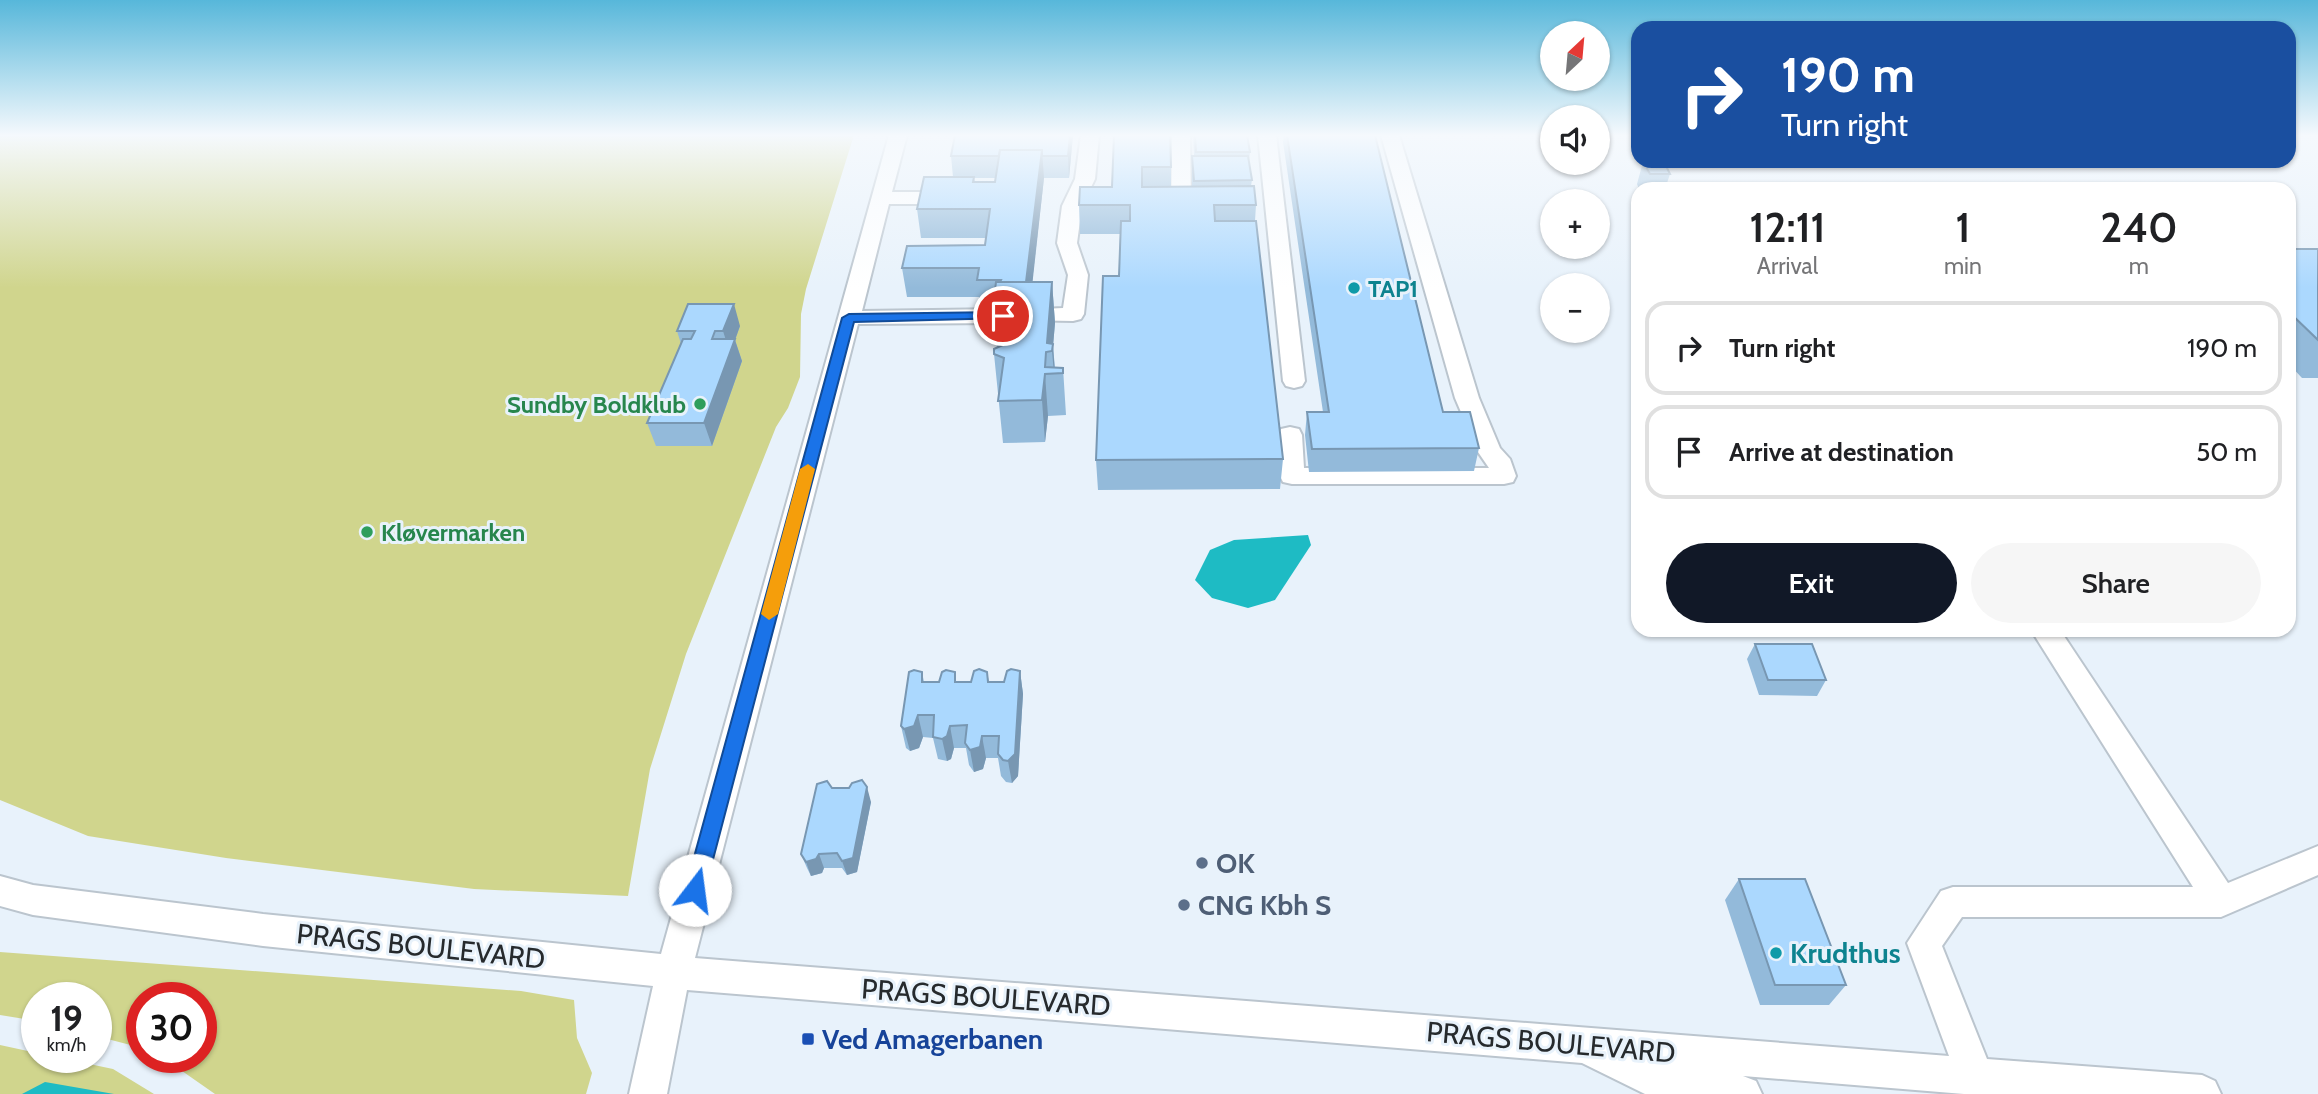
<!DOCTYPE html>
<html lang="en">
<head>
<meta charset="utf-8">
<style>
  body { margin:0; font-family:Cabin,sans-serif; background:#f6f6f6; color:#202124; height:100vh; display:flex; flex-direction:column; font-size:26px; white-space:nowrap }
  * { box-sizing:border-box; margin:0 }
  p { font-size:23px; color:#757577 }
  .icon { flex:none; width:38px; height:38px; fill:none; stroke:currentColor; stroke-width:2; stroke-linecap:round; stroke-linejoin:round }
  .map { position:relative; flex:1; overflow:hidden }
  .details { position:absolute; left:1631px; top:182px; width:665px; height:455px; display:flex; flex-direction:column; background:#fff; border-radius:21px; box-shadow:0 2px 5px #0004 }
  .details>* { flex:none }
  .top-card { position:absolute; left:1631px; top:21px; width:665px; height:147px; border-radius:21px; box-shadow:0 2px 5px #0004; background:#1a4fa0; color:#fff; overflow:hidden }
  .needle { width:46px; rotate:26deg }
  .fabs { position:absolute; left:1540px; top:21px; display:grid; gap:14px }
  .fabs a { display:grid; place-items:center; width:70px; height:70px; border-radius:50%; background:#fff; box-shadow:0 2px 5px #0004; font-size:35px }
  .speed { position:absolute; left:21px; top:982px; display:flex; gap:14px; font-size:35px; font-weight:700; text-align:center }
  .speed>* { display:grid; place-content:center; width:91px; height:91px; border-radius:50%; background:#fff; box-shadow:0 2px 5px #0004; line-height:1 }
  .speed small { font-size:18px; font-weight:400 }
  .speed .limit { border:10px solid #d22; background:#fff; color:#111 }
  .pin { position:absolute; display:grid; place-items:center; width:60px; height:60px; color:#fff; margin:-30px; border:4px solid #fff; border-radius:50%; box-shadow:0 2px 7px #0007 }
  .me { position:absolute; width:77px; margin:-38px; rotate:15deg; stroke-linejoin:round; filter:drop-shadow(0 0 5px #0008) }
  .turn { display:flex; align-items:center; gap:24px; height:147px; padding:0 35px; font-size:32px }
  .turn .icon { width:91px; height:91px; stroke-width:2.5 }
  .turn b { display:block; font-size:49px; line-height:60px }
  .eta { display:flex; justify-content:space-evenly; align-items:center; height:119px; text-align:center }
  .eta b { font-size:42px; font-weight:600; line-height:49px }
  .primary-button { display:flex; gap:14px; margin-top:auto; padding:14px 35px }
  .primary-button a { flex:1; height:80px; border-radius:42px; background:#111827; color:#fff; font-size:28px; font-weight:600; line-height:80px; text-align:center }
  .primary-button a+a { background:#f6f6f6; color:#202124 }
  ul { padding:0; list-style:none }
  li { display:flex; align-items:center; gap:21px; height:94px; margin:0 14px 10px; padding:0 21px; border:4px solid #e0e0e0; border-radius:21px }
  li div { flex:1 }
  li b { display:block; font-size:26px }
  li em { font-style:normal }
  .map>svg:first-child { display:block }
</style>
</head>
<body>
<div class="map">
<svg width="2318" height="1094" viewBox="0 0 2318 1094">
  <rect width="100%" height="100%" fill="#e8f2fb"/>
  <!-- green -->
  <g fill="#d0d58d">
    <polygon points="0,135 854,135 806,289 801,314 800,377 788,408 776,427 686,654 650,769 628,896 474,889 226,858 88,836 0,800"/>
    <polygon points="0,952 521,991 574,1000 577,1038 592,1073 586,1094 215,1094 162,1057 201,1057 201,998 142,998 142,1048 96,1036 96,998 37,998 37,1021 0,1015"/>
    <polygon points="0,1045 37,1053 37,1057 56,1057 113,1069 154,1094 0,1094"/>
  </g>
  <!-- water -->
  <g fill="#1ebbc4">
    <polygon points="1308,535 1311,545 1275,600 1248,608 1212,598 1195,580 1210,550 1234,540"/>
    <polygon points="45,1082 114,1094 22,1094"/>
  </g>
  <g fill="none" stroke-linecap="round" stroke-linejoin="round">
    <!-- minor casing -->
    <g stroke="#bbc5ce" stroke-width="4">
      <g id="minor">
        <polygon points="889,135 907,135 892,192 956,192 966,198 956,204 889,204 862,311 1003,309 1011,311 1014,316 1011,321 1003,323 858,324 695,958 1949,1056 1907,943 1941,891 1953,887 2193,887 2031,630 2060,630 2228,883 2318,846 2318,875 2221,917 1962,917 1942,946 1987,1059 2202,1075 2215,1081 2221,1094 1964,1094 1743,1076 1756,1081 1762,1094 1645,1094 1582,1063 687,990 667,1094 629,1094 653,986 263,946 33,915 0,906 0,876 33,885 263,914 661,954"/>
        <polygon points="1081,135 1099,135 1095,179 1082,206 1077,243 1088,275 1084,314 1081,319 1073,321 1020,320 1017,315 1020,310 1063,308 1068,275 1057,243 1062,206 1075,179"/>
        <polygon points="1172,135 1190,135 1191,200 1204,202 1207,206 1204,210 1181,212 1171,206"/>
        <polygon points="1258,135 1276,135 1305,381 1302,386 1294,388 1286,386 1283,381"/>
        <polygon points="1381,135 1399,135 1479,398 1500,448 1510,459 1516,476 1513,482 1504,484 1292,484 1283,482 1280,476 1278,435 1281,429 1290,427 1299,429 1302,435 1304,468 1489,468 1478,452 1455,398"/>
      </g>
    </g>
    <!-- minor -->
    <use href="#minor" fill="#fff" fill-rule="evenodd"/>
  </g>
  <!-- wall -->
  <g fill="#93bada" fill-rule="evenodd">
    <path d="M1073 135 1069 178H1044L1032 282H1052L1055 323 1053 346 1055 368H1063L1066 415 1048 416 1045 442 1003 443 994 354 997 348 993 309H980L979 297H907L902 268 985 245 986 238H921L917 209 953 177 951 156ZM974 178H995V182H975Z"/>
    <polygon points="1114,135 1171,167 1171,187 1192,187 1192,156 1194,156 1193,135 1247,135 1250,152 1249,161 1252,180 1251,186 1256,205 1255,221 1283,459 1280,489 1098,490 1096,460 1119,276 1120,234 1080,234 1079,205 1112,187"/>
    <polygon points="1284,135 1375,135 1443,412 1479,448 1474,471 1309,472 1305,435 1307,412 1323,412 1283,142"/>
    <polygon points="1643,162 1670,174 1665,189 1639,189 1637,184"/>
    <polygon points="2289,249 2318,249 2318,378 2302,378 2289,364"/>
    <polygon points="740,326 735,340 742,361 712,446 656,446 647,423 681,344 677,331"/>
    <polygon points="1755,644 1826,680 1817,696 1759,695 1747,659"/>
    <polygon points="1020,671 1023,694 1018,776 1012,783 1006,782 1001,776 998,758 986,758 983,769 974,772 969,765 966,748 954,748 951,759 947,761 938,759 933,738 923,737 919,748 910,751 906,748 901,726 922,672 924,682 939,682 955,672 956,682 971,682 987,672 989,682 1004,682"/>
    <polygon points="832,788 871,802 857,872 847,875 842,868 824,868 822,873 811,876 807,868 801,854"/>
    <polygon points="1739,879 1846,985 1829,1005 1760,1005 1725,900"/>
  </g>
  <!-- shaded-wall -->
  <g fill="#7897b2">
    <polygon points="1070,135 1073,135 1069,178 1068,156"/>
    <polygon points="1042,150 1044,178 1028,323 1025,294"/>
    <polygon points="1052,282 1055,323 1053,346 1055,374 1054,374 1052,351 1047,343"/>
    <polygon points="734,304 740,326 735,340 742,361 712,446 704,423 730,353 723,331"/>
    <polygon points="1045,374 1048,416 1045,442 1042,400"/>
    <polygon points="1020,671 1023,694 1018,776 1012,783 1008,761"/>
    <polygon points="918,715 923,737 919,748 910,751 904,729"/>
    <polygon points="950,726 954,748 951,759 947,761 942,739"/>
    <polygon points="982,736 986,758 983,769 974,772 970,750"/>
    <polygon points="867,787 871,802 857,872 847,875 842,861"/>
    <polygon points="819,854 824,868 822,873 811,876 806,862"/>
  </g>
  <!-- building -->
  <g fill="#abd8fe" stroke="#7897b2" stroke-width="2">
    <polygon points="955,135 1070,135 1068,156 1042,156 1042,150 1000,150 999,156 951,156"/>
    <polygon points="1114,135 1170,135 1171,167 1142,167 1142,187 1254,186 1256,205 1214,205 1215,221 1256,221 1283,459 1096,460 1103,276 1119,276 1121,221 1130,221 1130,205 1079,205 1080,187 1112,187"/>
    <polygon points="1195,135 1247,135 1250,152 1196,152"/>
    <polygon points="1287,135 1375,135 1443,412 1470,412 1479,448 1312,449 1307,412 1329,412"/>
    <polygon points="1000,150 1042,150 1026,282 1000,282 1001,280 977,280 979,268 902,268 907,246 985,245 990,209 917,209 924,177 974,177 973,182 995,182"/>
    <polygon points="1192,156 1248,156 1252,180 1194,181"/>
    <polygon points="1643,162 1664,162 1670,174 1650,174"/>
    <polygon points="2289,249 2318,249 2318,340 2289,312"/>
    <polygon points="996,282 1052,282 1047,343 1053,344 1052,351 1046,352 1045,367 1063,368 1063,373 1045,374 1042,400 998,401 1004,358 994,354 994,349 1005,344 1010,307 993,307"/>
    <polygon points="688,304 734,304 723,331 715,331 712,339 735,339 704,423 647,423 683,339 691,339 695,331 677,331"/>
    <polygon points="1755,644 1812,644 1826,680 1768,680"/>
    <polygon points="979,669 987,672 988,682 1004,682 1007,671 1011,669 1020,671 1015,754 1008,761 1003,760 998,754 999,736 982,736 980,747 970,750 965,743 967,725 950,726 947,736 942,739 933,737 934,715 918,715 914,726 904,729 901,726 909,672 914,670 922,672 922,682 939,682 942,672 946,670 955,672 955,682 971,682 974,671"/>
    <polygon points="862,780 867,787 853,858 842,861 837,853 819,854 816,859 806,862 801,854 817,784 827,781 832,788 849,788 852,783"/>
    <polygon points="1739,879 1805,879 1846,985 1775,985"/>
  </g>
  <!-- sky -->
  <linearGradient id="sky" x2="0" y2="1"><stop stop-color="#57b7da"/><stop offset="0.47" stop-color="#f5f9fd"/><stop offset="1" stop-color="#f5f9fd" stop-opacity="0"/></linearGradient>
  <rect width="2318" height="288" fill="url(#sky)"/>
  <!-- route -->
  <polygon fill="#1a73e8" stroke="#114b97" stroke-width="2" points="1003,312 1010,316 1008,318 854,322 705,890 702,897 695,899 688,897 685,890 842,318 849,314"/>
  <!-- slow -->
  <polygon fill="#f59e0b" points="808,464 815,469 778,614 769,620 761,614 800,469"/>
  <!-- markers -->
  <g fill="#0f9aa8" stroke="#e8f2fb" stroke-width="2.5">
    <circle cx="1354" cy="288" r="7"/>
    <circle cx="1776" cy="953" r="7"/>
  </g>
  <g fill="#2e9e5b" stroke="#e8f2fb" stroke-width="2.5">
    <circle cx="700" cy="404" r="7"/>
    <circle cx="367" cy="532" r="7"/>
  </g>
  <g fill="#5c6f8a" stroke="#e8f2fb" stroke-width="2.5">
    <circle cx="1202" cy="863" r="7"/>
    <circle cx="1184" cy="905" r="7"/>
  </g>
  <rect fill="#1a4fb4" stroke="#e8f2fb" stroke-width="2.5" x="801" y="1032" width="14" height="14" rx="3.5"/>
  <g text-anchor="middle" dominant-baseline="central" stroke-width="6" stroke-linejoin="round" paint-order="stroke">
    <!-- culture labels -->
    <g font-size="24" font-weight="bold" fill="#0d838f" stroke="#e8f2fb" text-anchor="start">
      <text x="1368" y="288">TAP1</text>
    </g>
    <!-- leisure labels -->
    <g font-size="24" font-weight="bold" fill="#27864d" stroke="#e8f2fb" text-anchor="end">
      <text x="686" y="404">Sundby Boldklub</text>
      <text x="381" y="532" text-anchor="start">Kløvermarken</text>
    </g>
    <!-- near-service labels -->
    <g font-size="28" font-weight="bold" fill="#4e5e75" stroke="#e8f2fb" text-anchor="start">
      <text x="1216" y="863">OK</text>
      <text x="1198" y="905">CNG Kbh S</text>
    </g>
    <!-- near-street labels -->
    <g font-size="28" fill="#262a2d" stroke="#e8f2fb">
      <text transform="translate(421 946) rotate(6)">PRAGS BOULEVARD</text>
      <text transform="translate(986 997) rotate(4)">PRAGS BOULEVARD</text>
      <text transform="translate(1551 1042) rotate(5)">PRAGS BOULEVARD</text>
    </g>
    <!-- near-culture labels -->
    <g font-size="28" font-weight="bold" fill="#0d838f" stroke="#e8f2fb" text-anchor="start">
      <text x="1790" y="953">Krudthus</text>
    </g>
    <!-- near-transit labels -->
    <g font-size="28" font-weight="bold" fill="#164399" stroke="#e8f2fb" text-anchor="start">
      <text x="822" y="1039">Ved Amagerbanen</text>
    </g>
  </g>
</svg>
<div class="fabs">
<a><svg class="needle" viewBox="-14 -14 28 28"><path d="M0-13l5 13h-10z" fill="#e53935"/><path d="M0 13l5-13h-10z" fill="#757577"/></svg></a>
<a><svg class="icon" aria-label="sound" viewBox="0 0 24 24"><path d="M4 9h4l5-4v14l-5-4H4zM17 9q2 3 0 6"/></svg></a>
<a>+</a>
<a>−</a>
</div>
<div class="speed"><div>19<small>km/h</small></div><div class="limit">30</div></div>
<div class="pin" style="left:1003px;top:316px;background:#d93025"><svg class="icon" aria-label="arrive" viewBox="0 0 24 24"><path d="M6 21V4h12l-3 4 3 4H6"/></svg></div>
<svg class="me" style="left:695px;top:890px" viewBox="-20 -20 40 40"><circle r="19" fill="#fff"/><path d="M0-13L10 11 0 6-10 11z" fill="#1a73e8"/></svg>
<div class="top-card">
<div class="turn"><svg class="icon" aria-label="right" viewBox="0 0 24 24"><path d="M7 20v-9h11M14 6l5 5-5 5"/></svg><div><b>190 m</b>Turn right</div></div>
</div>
<section class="details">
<div class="eta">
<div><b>12:11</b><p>Arrival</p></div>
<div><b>1</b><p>min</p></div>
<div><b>240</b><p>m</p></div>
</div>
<ul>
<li><svg class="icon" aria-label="right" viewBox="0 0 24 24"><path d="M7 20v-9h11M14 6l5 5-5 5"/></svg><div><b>Turn right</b></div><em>190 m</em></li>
<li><svg class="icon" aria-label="arrive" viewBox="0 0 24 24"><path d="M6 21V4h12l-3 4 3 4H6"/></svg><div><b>Arrive at destination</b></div><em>50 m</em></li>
</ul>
<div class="primary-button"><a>Exit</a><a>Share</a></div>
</section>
</div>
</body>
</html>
